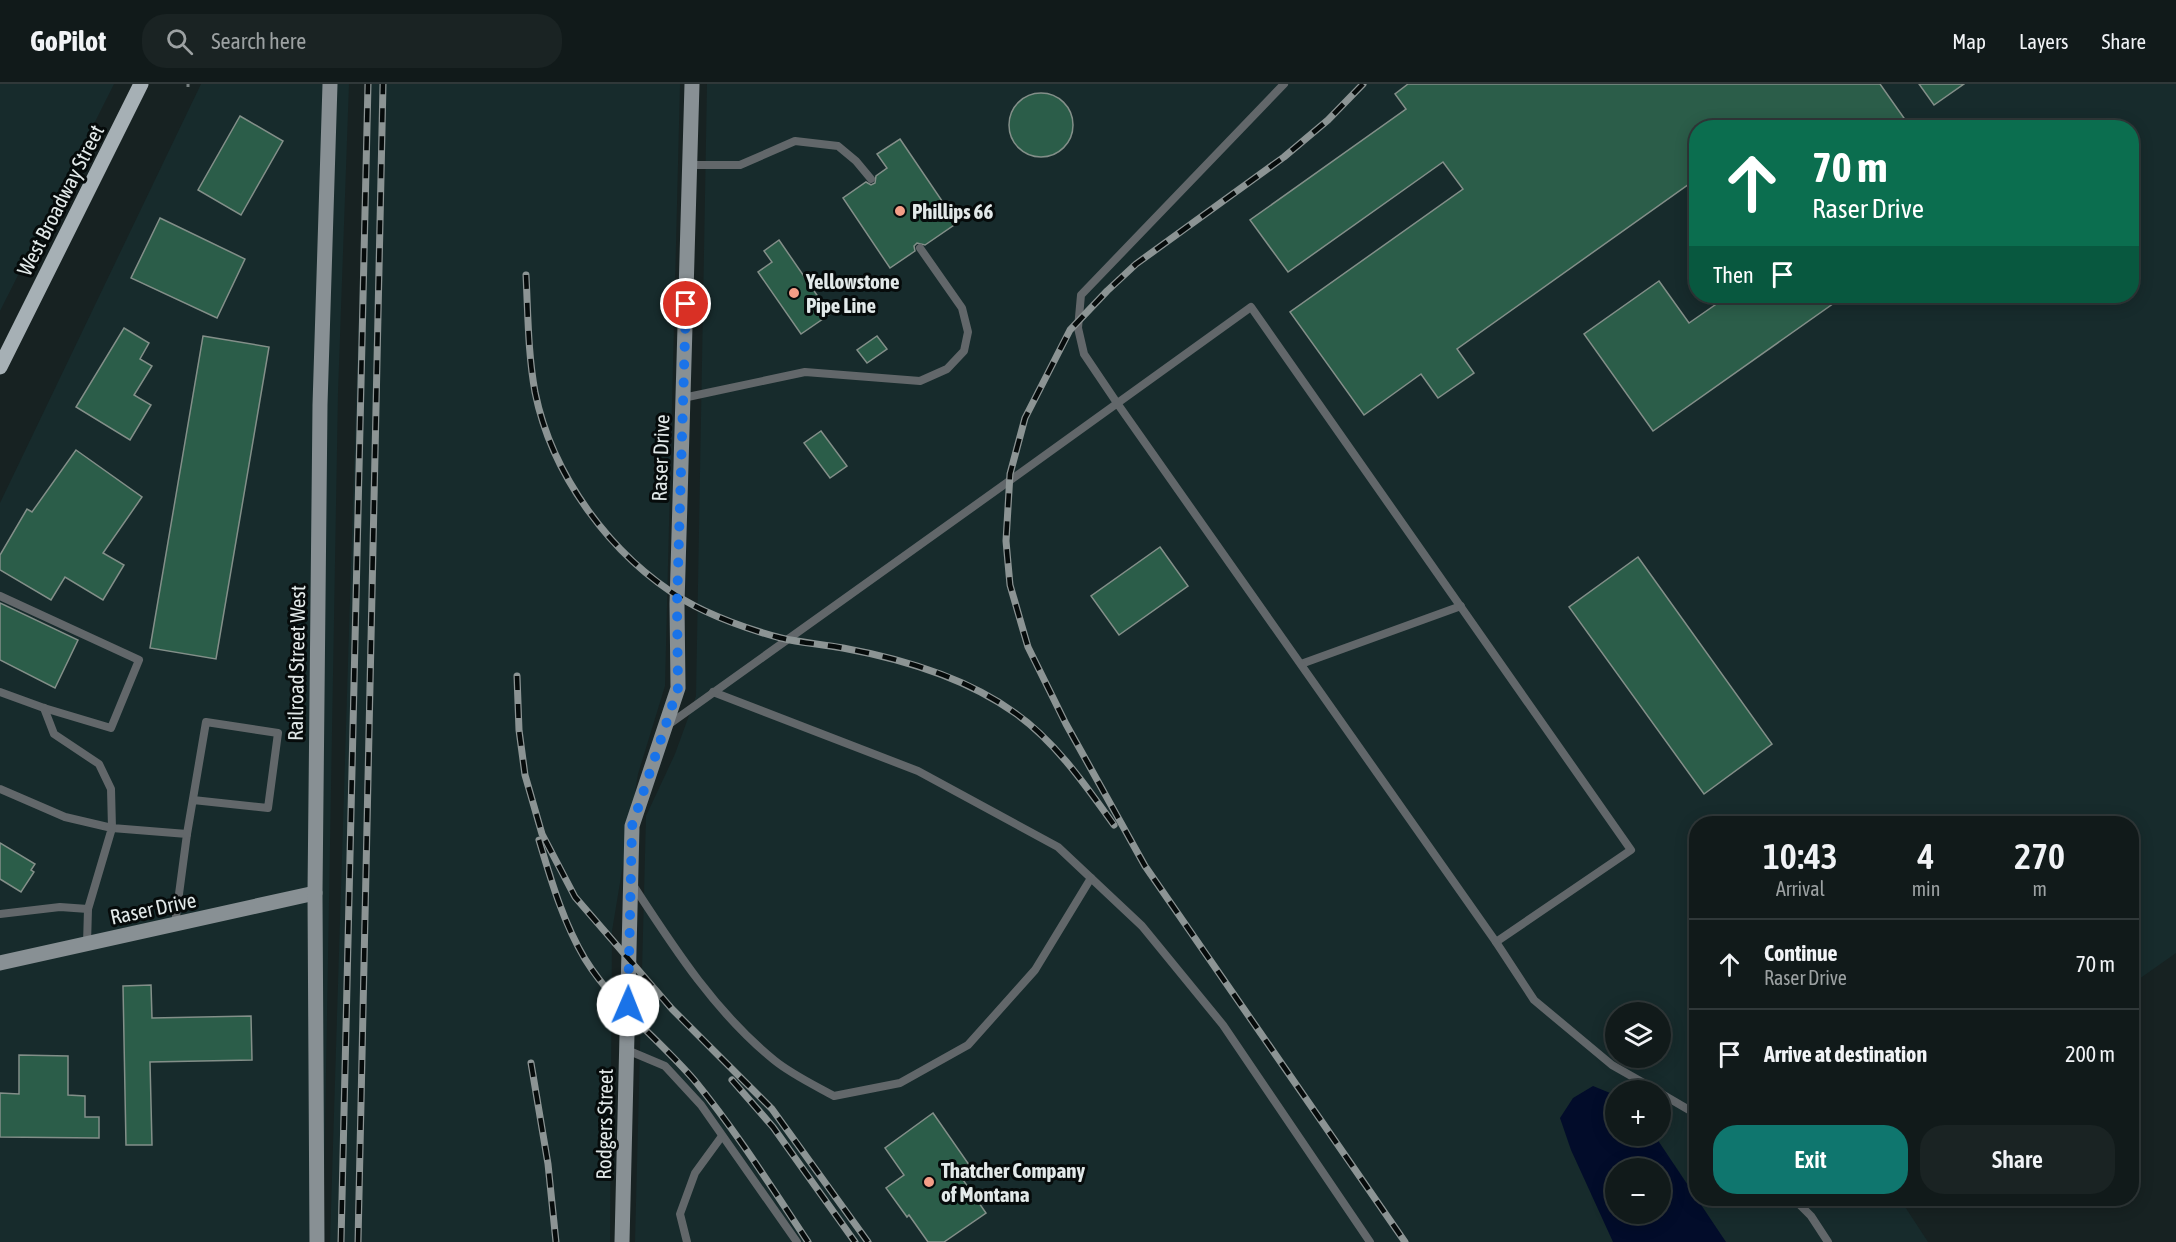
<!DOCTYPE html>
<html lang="en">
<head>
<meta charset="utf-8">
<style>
  body { margin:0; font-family:"Asap Condensed",sans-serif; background:#1a2323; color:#f1f3f6; height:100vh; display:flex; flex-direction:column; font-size:22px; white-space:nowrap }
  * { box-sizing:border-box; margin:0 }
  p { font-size:20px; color:#9ca1a2 }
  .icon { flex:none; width:33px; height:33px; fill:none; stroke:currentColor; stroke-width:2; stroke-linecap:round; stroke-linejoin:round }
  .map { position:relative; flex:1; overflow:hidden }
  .details { position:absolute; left:1689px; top:732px; width:450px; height:390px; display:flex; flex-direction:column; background:#111a1a; border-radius:24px; box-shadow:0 3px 15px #0003,0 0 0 2px #303839 }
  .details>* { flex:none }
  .guide { position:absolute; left:1689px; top:36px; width:450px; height:183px; border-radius:24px; box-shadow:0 3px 15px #0003,0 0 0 2px #303839; background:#0b6e4f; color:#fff; overflow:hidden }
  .tools { position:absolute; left:1605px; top:918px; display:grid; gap:12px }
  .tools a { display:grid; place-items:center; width:66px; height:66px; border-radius:50%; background:#111a1a; box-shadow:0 3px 15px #0003,0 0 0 2px #303839; font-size:30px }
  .pin { position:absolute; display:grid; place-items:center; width:51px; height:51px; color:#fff; margin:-26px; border:3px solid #fff; border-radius:50%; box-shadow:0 2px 6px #0007 }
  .me { position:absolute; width:66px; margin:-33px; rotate:1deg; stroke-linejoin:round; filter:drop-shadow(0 0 4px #0008) }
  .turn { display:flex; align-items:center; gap:21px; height:126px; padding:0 24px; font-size:27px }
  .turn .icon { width:78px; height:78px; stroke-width:2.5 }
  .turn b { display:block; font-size:42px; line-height:51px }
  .then { display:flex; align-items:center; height:57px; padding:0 24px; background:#0003; gap:12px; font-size:22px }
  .eta { display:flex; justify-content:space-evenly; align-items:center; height:102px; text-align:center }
  .eta b { font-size:36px; font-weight:600; line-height:42px }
  .action { display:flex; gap:12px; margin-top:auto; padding:12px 24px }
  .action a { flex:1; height:69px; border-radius:24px; background:#0f766e; color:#fff; font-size:24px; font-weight:600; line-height:69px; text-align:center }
  .action a+a { background:#1a2323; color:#f1f3f6 }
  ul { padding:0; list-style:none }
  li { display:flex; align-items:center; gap:18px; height:90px; padding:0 24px; border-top:2px solid #303839 }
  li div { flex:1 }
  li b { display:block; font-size:22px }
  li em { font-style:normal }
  header { display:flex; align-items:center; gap:36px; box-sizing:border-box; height:84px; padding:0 30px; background:#111a1a; border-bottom:2px solid #303839 }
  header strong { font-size:28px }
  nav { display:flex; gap:33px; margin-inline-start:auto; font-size:21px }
  .search { width:420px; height:54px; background:#1a2323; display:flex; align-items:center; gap:15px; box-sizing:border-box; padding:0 21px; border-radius:24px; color:#9ca1a2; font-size:22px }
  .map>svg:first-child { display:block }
</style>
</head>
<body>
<header>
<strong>GoPilot</strong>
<div class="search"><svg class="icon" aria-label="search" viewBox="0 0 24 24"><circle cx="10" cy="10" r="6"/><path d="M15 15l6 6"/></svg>Search here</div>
<nav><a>Map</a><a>Layers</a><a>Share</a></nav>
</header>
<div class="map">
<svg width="2176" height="1158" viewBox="0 0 2176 1158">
  <rect width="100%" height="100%" fill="#172222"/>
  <!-- built -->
  <g fill="#172b2c" fill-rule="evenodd">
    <polygon points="0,0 114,0 0,227"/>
    <polygon points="201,0 349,0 338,309 323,1158 0,1158 0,419"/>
    <polygon points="366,0 680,0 665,602 638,690 612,847 610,1158 330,1158"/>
    <path d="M707 0H2176V869L2132 900V740H1696V1114L1900 1115 1928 1158H635L646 732 675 670 696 612ZM1696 44H2132V212H1696ZM1616 928H1660V974H1616ZM1616 1006H1660V1052H1616ZM1616 1084H1660V1130H1616Z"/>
  </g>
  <!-- water -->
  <path fill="#020c2a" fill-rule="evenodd" d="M1593 1002 1615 1011 1616 1052H1655L1726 1158H1613L1571 1066 1560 1034 1573 1014ZM1616 1084H1660V1130H1616Z"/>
  <!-- building -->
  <g fill="#2b5d49" stroke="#838f89" stroke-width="1.5">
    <polygon points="1408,0 1880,0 1911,44 1696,44 1696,95 1457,265 1474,289 1438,314 1421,290 1364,331 1290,228 1463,105 1443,78 1288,188 1250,136 1406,25 1395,10"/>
    <polygon points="1919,0 1964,0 1934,21"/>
    <circle cx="1041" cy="41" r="32"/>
    <polygon points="240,32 283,57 241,131 198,106"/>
    <polygon points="900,55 957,139 925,161 917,159 914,162 915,167 890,184 843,114 866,98 871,101 875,99 876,92 887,84 877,70"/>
    <polygon points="160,134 245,175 217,234 131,194"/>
    <polygon points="779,156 830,230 801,250 758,188 772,178 764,167"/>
    <polygon points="1659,197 1689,239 1728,212 1844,212 1653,347 1584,250"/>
    <polygon points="124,244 149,259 140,275 152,282 134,311 151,321 130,356 76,323"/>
    <polygon points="203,252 269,263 216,575 150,564"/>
    <polygon points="877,252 887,265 867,279 857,266"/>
    <polygon points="821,347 847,382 830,394 804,359"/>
    <polygon points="76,366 142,413 103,469 124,481 103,516 65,493 51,516 0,486 0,471 27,425 32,428"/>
    <polygon points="1160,463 1188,502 1119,551 1091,512"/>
    <polygon points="1638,473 1772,660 1704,710 1569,523"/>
    <polygon points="0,519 78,556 55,604 0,576"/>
    <polygon points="0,759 35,780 31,786 34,788 21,808 0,795"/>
    <polygon points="151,901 152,934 251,932 252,976 150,978 152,1061 126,1061 123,902"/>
    <polygon points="19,971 68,972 68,1011 85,1012 85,1033 99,1033 99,1054 0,1053 0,1009 19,1010"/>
    <polygon points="933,1029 972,1085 961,1093 986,1129 944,1158 928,1158 909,1131 907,1133 886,1104 904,1091 885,1064"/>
  </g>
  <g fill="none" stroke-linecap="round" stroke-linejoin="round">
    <!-- path -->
    <polyline stroke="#778080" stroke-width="3" stroke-dasharray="6 3" stroke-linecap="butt" points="188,3 188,0"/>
    <!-- lane -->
    <g stroke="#62676a" stroke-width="8">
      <polyline points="690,81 740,81 795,57 838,62 856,77 871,95"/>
      <polyline points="683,314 805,288 920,297 947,285 964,267 968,248 962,224 920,164"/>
      <polyline points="0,512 139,576 111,644 44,624 0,608"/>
      <polyline points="1301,580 1461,522"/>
      <polyline points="713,608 918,687 1058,763 1142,842 1223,941 1370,1158"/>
      <polyline points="44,624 54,650 99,680 111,705 112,744 187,750 175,840"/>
      <path d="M668 641C863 502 1057 363 1251 223L1631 766 1496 858 1117 319 1084 270 1078 244 1081 211 1284 0"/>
      <polyline points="0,705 65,733 112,744 88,825 87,860"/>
      <polyline points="187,750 206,638 278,649 268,724 193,716"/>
      <path d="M633 801C674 864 715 928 774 976 791 990 814 1001 834 1012L900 999 968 961 1035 886 1091 794"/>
      <polyline points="0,830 60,823 88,825"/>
      <polyline points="1496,858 1534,916 1612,981 1656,1006"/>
      <polyline points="627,966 665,982 701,1021 797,1158"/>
      <polyline points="1660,1009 1696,1030"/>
      <polyline points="1793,1114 1811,1132 1828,1158"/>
      <polyline points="687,1158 680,1130 695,1089 722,1052"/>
    </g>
    <!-- secondary -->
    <g stroke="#889094" stroke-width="15">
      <polyline points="0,879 315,809"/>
      <polyline points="317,1158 315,809 320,321 330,0"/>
      <polyline points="622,1158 632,742 678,604 677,520 692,0"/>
    </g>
    <!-- primary -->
    <polyline stroke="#a6b0b5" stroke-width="15" points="0,283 141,0"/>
    <!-- rail casing -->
    <g stroke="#8c9494" stroke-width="7">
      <g id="rail">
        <polyline points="1363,0 1328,36 1284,73 1136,180 1107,207 1070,246 1025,334 1010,390 1006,457 1010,501 1028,563 1066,640 1145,782 1405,1158"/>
        <path d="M526 191C528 230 528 270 535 308 552 392 611 472 684 516 711 532 750 546 781 554 801 559 823 560 843 564 903 575 965 593 1015 629 1055 657 1086 702 1114 741"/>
        <polyline points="517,592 519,646 525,691 542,750 575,813 672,925 772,1025 868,1158"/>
        <path d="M539 756C551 796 563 838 585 875 614 922 659 955 695 997 736 1047 772 1104 808 1158"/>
        <polyline points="531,979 548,1080 556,1158"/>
        <polyline points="732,996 773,1043 855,1158"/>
        <polyline points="341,1158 368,0"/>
        <polyline points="358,1158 383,0"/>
      </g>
    </g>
    <!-- rail -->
    <use href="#rail" stroke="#060b0b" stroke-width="4.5" stroke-dasharray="14" stroke-linecap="butt"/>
  </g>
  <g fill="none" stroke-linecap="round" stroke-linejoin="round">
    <!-- route -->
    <polyline stroke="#1a73e8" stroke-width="10" stroke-dasharray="0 18" points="628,921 632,742 678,604 677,520 686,220"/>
  </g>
  <!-- markers -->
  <g fill="#f49e87" stroke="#060b0b" stroke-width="2">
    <circle cx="900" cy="127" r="6"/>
    <circle cx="794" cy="209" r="6"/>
    <circle cx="929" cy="1098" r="6"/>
  </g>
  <g text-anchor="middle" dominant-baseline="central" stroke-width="6" stroke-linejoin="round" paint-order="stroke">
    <!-- street labels -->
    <g font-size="21" fill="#e2e9e9" stroke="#060b0b">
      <text transform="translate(60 116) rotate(-63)">West Broadway Street</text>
      <text transform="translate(660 374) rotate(-88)">Raser Drive</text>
      <text transform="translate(296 579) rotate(-89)">Railroad Street West</text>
      <text transform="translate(153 824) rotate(-12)">Raser Drive</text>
      <text transform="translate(604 1040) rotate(-89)">Rodgers Street</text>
    </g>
    <!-- poi labels -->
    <g font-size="21" font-weight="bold" fill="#e2e9e9" stroke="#060b0b" text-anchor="start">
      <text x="912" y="127">Phillips 66</text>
      <text x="806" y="197">Yellowstone<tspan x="806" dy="24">Pipe Line</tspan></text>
      <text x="941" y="1086">Thatcher Company<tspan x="941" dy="24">of Montana</tspan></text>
    </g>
  </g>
</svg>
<div class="tools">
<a><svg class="icon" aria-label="layers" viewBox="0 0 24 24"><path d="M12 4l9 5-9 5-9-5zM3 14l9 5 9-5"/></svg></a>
<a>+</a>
<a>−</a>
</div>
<div class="pin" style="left:686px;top:220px;background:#d93025"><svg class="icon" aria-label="arrive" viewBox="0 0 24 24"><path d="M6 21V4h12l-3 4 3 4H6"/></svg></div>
<svg class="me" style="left:628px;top:921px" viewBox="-20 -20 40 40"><circle r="19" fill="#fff"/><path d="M0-13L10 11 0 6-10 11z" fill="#1a73e8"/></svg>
<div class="guide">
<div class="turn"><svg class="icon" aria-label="ahead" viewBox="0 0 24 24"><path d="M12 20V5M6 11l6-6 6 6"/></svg><div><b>70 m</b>Raser Drive</div></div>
<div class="then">Then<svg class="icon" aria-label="arrive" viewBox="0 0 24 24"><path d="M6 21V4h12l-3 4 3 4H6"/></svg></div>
</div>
<section class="details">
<div class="eta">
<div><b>10:43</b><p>Arrival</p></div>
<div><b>4</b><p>min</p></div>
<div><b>270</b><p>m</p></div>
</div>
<ul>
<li><svg class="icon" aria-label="ahead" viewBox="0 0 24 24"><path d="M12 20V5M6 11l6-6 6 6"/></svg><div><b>Continue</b><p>Raser Drive</p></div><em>70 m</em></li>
<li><svg class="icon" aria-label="arrive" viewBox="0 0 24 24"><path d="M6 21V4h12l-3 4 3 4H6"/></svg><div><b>Arrive at destination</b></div><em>200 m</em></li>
</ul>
<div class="action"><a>Exit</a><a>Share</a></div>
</section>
</div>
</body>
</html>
